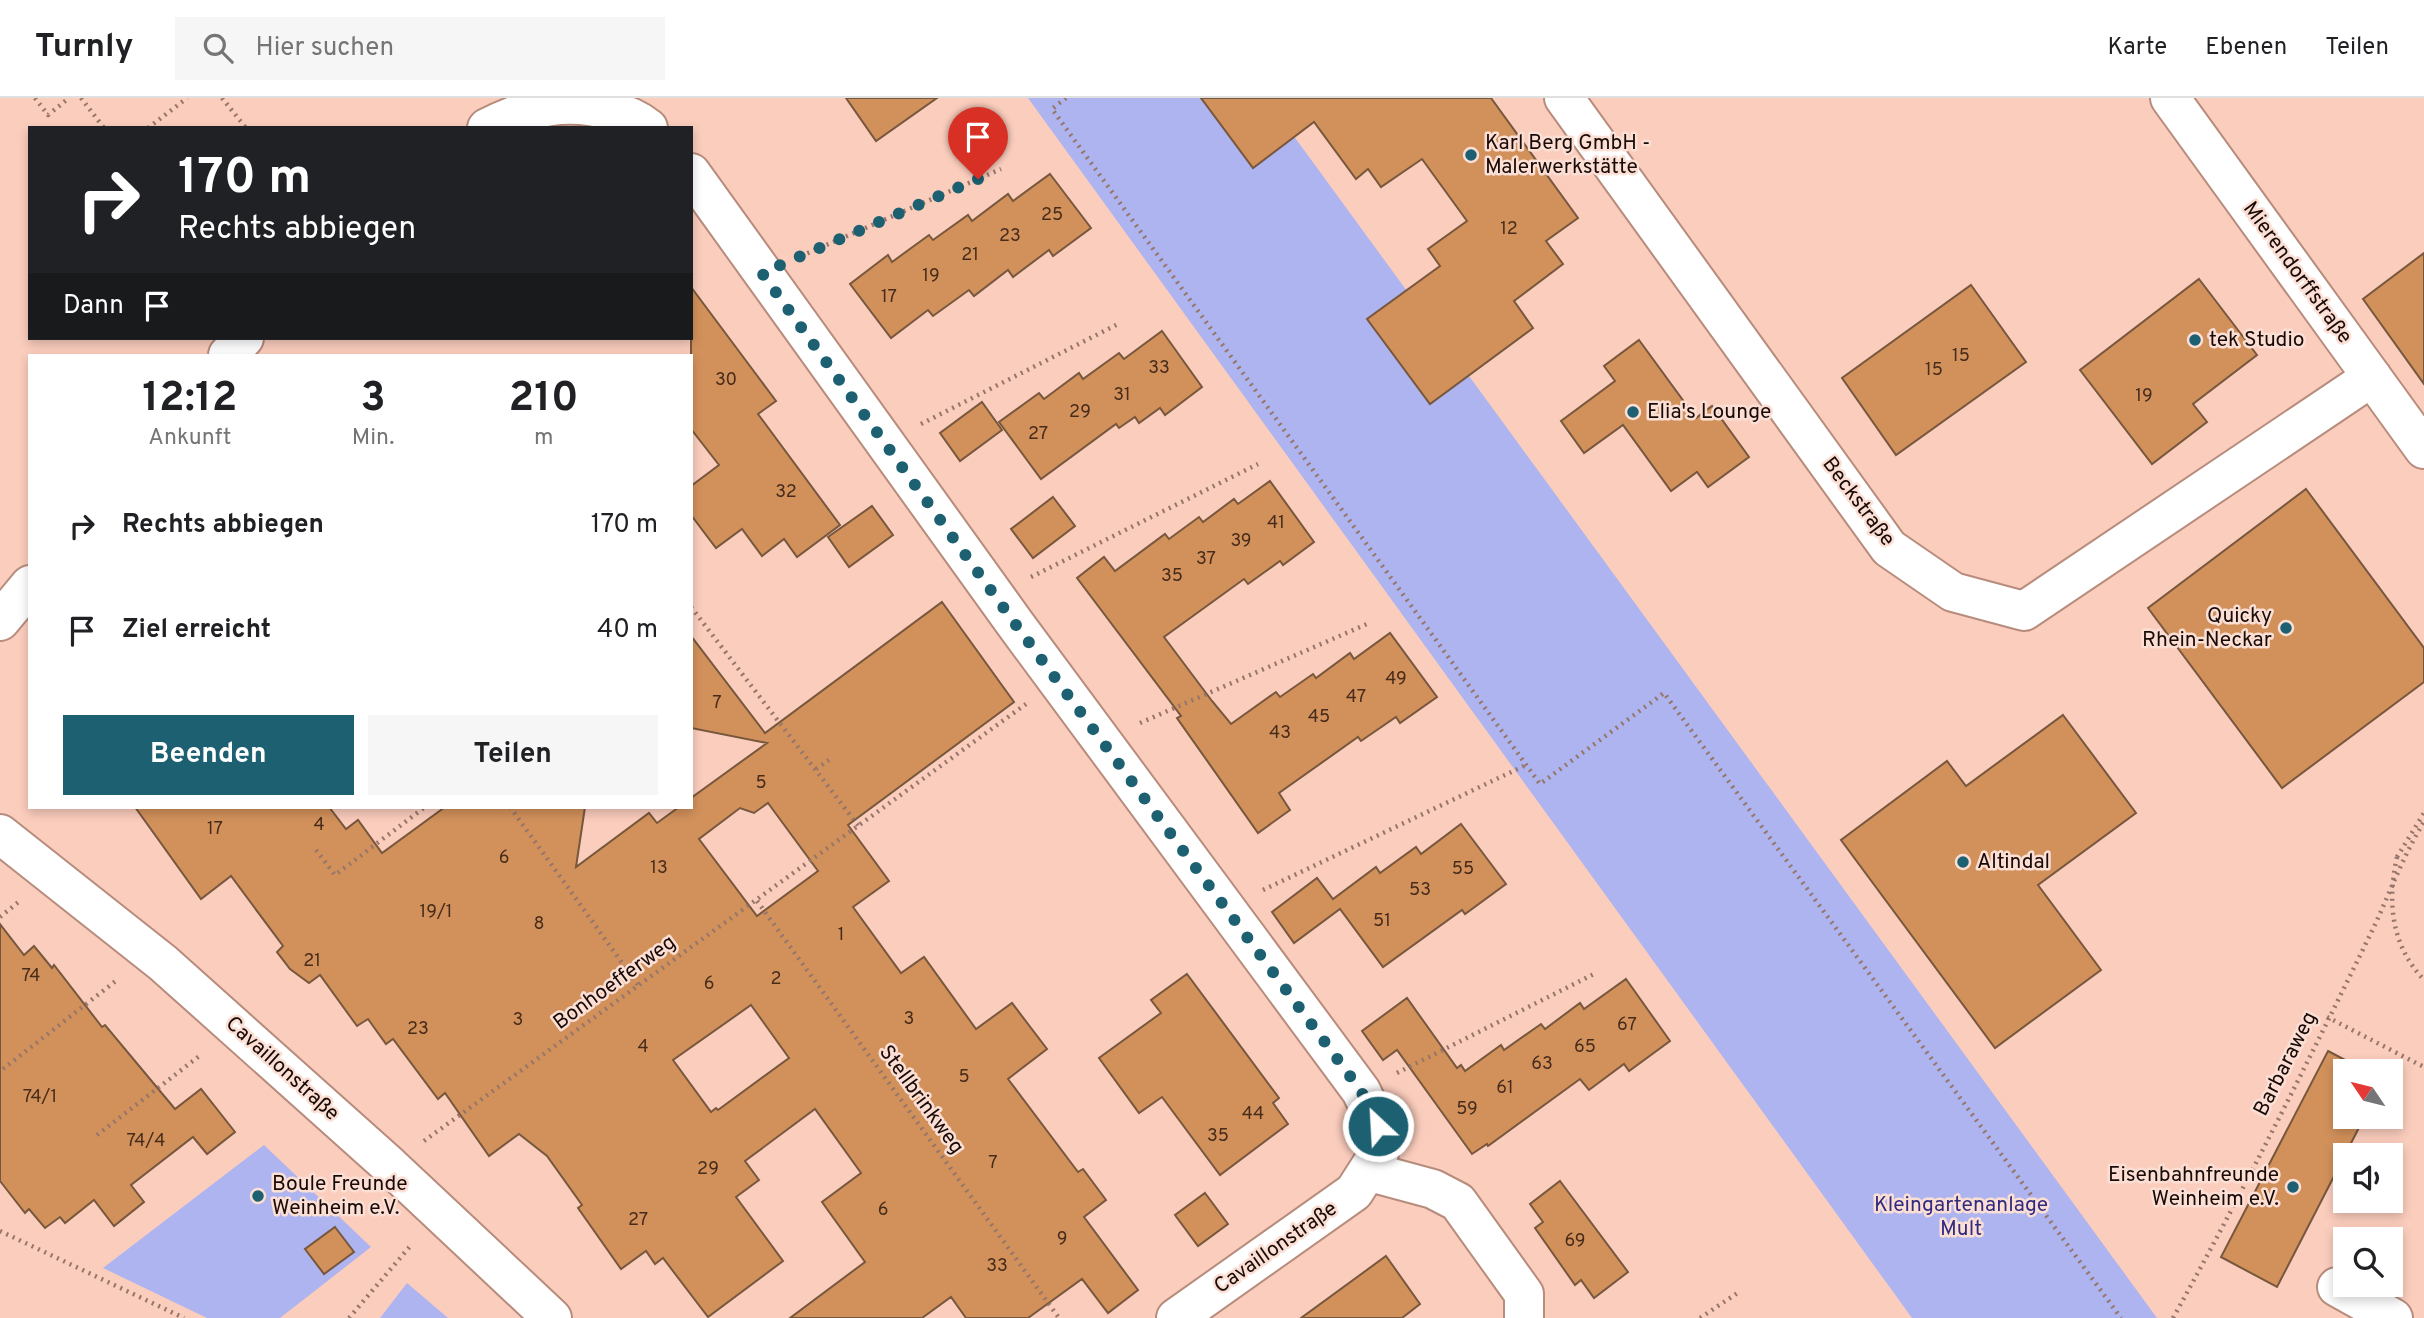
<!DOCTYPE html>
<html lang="de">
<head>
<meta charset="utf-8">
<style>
  body { margin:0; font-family:Overpass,sans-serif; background:#f6f6f6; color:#202124; height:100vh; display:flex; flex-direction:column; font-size:26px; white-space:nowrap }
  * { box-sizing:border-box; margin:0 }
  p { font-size:23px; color:#757577 }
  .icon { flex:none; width:38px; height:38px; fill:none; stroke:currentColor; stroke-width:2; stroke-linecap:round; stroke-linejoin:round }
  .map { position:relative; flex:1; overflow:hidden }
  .sheet { position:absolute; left:28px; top:256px; width:665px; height:455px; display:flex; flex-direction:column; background:#fff; border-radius:0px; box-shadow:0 4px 10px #0003 }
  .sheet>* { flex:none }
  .hud { position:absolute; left:28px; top:28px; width:665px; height:214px; border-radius:0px; box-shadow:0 4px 10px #0003; background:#202124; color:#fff; overflow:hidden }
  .needle { width:46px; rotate:305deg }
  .buttons { position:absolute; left:2333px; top:961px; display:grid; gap:14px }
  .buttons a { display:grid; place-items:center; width:70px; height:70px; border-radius:0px; background:#fff; box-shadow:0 4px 10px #0003; font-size:35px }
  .pin { position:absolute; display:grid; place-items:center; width:60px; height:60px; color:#fff; margin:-72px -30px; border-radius:50% 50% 50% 0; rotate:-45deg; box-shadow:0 0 7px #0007 }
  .pin .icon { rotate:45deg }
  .me { position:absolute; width:77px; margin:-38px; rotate:335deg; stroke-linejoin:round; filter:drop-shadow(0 0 5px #0008) }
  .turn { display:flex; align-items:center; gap:24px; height:147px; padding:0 35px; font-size:32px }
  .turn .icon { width:91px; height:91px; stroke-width:2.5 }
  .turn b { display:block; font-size:49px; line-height:60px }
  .then { display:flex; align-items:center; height:66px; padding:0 35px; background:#0003; gap:14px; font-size:26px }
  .eta { display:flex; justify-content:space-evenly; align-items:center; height:119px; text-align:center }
  .eta b { font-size:42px; font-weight:700; line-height:49px }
  .button { display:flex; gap:14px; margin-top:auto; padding:14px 35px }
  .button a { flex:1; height:80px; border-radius:0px; background:#1c6072; color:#fff; font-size:28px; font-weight:700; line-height:80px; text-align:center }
  .button a+a { background:#f6f6f6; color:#202124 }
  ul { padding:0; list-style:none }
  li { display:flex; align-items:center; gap:21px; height:105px; padding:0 35px }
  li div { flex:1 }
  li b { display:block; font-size:26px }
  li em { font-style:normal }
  header { display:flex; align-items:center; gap:42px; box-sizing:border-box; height:98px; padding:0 35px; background:#fff; border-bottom:2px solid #e0e0e0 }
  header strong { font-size:33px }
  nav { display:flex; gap:38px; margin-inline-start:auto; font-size:24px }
  .search { width:490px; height:63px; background:#f6f6f6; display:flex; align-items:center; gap:18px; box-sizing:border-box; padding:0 24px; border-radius:0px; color:#757577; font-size:26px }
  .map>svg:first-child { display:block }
</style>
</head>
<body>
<header>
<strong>Turnly</strong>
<div class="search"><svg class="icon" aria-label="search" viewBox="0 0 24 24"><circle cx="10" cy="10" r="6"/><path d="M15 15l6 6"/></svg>Hier suchen</div>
<nav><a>Karte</a><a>Ebenen</a><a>Teilen</a></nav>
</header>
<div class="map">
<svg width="2424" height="1220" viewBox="0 0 2424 1220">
  <rect width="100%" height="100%" fill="#fbcdbd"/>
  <!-- green -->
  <g fill="#aeb4ef">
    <polygon points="1028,0 1266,0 2157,1220 1912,1220"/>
    <polygon points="264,1047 371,1149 280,1220 207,1220 103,1170"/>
    <polygon points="407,1185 448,1220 380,1220"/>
  </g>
  <!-- building -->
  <g fill="#d2915b" stroke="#77573d" stroke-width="2" fill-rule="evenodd">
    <polygon points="846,0 937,0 876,43"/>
    <polygon points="1201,0 1491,0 1578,120 1546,143 1563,166 1514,203 1533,230 1430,306 1367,221 1440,168 1428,151 1467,123 1422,61 1381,89 1368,71 1356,81 1314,24 1253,70"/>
    <polygon points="1050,76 1091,130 1053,158 1049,152 1013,179 1008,172 974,198 969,192 933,218 928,212 891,240 850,186 888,157 892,164 929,137 933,142 968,117 972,123 1008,96 1013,103"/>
    <polygon points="2424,155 2424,286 2363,201"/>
    <polygon points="2199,181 2257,257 2193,306 2207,324 2152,366 2080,272"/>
    <polygon points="1971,187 2026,264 1896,357 1842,280"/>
    <polygon points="691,189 776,303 758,316 840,427 797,459 784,441 762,458 742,431 716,450 691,417 691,388 719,367 691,331"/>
    <polygon points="1162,233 1202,289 1165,317 1160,310 1139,325 1135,319 1119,330 1116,326 1041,381 999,324 1039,295 1044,301 1079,275 1083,281 1119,255 1124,261"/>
    <polygon points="1639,242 1696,320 1712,308 1749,359 1708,389 1697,374 1671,393 1623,327 1584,355 1561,323 1615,283 1604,268"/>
    <polygon points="982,304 1002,332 960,363 940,335"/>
    <polygon points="1270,383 1314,444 1283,467 1280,463 1248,486 1244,481 1164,539 1212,603 1231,626 1276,594 1280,599 1313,576 1316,580 1350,555 1354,561 1390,535 1437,599 1400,625 1396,619 1361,643 1358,639 1279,695 1290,712 1258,735 1177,620 1181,618 1077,480 1104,459 1115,473 1165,436 1169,441 1199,419 1203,424 1234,401 1238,406"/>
    <polygon points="2306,391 2424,550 2424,584 2282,690 2148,510"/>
    <polygon points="1053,399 1075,428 1033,460 1011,431"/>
    <polygon points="872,408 893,437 849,469 828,439"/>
    <path d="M942 504 1014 604 848 727 889 783 853 809 901 875 924 859 976 931 1012 905 1047 951 1008 981 1078 1074 1083 1071 1106 1102 1084 1119 1138 1192 1108 1215 1082 1181 1028 1220H966L951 1199 922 1220H790L865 1164 822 1104 861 1075 815 1011 745 1063 759 1082 736 1099 783 1163 708 1219 663 1160 655 1166 646 1153 621 1171 578 1110 582 1107 547 1058 519 1036 489 1058 445 995 438 1001 393 941 386 946 368 921 357 928 320 877 309 885 290 871 277 854 283 848 231 778 201 801 135 709H329L346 731 358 722 382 755 445 709H585L576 769 649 715 657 725 679 709H691V700L767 645 691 630V538L765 635ZM768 705 818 773 757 818 699 741 740 710 754 715ZM751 907 789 960 718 1012 716 1010 711 1014 673 962Z"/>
    <polygon points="2063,617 2136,715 2038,787 2101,872 1995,950 1841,742 1947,663 1966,688"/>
    <polygon points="1461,726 1506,786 1465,816 1462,812 1383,869 1340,811 1294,845 1272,814 1317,780 1333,801 1376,769 1380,775 1416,749 1421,756"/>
    <polygon points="0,826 24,857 34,848 52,870 54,867 102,929 105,927 175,1011 201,991 235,1034 207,1056 193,1039 131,1087 144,1104 114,1128 94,1102 65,1125 60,1119 45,1130 29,1111 25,1115 0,1083"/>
    <polygon points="1187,876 1279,1000 1273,1005 1288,1026 1220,1077 1162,999 1139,1015 1099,960 1161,915 1151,902"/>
    <polygon points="1626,881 1670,943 1629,973 1624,966 1589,992 1580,981 1488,1048 1487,1046 1472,1056 1397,952 1383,962 1362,933 1407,900 1457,970 1461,967 1465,973 1501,947 1504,952 1541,926 1545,931 1580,905 1584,911"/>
    <polygon points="2328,953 2366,973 2345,973 2345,1018 2365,1018 2277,1189 2221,1159"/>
    <polygon points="1560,1083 1628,1174 1594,1200 1581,1182 1575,1187 1535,1130 1543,1124 1530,1106"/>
    <polygon points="1205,1095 1228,1126 1198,1148 1175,1117"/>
    <polygon points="335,1129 354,1154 324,1176 305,1151"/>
    <polygon points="1386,1158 1420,1206 1402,1220 1301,1220"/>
  </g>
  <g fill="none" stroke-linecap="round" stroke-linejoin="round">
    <!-- street casing -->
    <g stroke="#b78c7d" stroke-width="42">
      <g id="street">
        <polyline points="1564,0 1889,450 1953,494 2024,513 2372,279"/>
        <polyline points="2170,0 2424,351"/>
        <path d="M487 30C530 8 567 0 613 13 626 17 637 21 648 30"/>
        <polyline points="691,75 1016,527 1361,993 1378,1028 1379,1055 1354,1094 1176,1220"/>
        <polyline points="228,257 244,240"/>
        <polyline points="0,523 30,487"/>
        <polyline points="0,736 163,865 390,1068 552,1220"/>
        <polyline points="1370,1074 1433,1091 1458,1104 1524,1196 1524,1220"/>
        <polyline points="2337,1189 2393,1220"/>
      </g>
    </g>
    <!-- path -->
    <g stroke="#96766b" stroke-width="4.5" stroke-dasharray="2 5" stroke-linecap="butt">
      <polyline points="35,0 48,17 69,0"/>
      <polyline points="81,0 104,30"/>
      <polyline points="222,0 246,30"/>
      <polyline points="1066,0 1052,11 1540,686 1664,595 2121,1220"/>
      <polyline points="148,30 187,0"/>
      <polyline points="801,158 1001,71"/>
      <polyline points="921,326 1120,225"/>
      <polyline points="1031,479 1258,366"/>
      <polyline points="691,509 860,730"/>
      <polyline points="1140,625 1367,526"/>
      <polyline points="816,671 829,662"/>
      <polyline points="510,709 638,887"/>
      <polyline points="316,752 335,777 425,709"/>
      <polyline points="2397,759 2424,715"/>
      <polyline points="1263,792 1526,667"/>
      <polyline points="757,803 1059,1220"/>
      <polyline points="0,819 21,802"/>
      <polyline points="2327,919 2424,969"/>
      <polyline points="3,971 117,882"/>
      <polyline points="1397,975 1596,875"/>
      <polyline points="97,1037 202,956"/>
      <polyline points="424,1043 1026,606"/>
      <polyline points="0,1133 184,1220"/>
      <polyline points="349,1220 412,1146"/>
      <polyline points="1700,1220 1739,1194"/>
      <path d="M2173 1220C2243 1094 2308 964 2371 835 2389 798 2402 759 2424 724"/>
    </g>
    <!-- street -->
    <use href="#street" stroke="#fff" stroke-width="38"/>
    <!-- path-bridge -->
    <path stroke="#96766b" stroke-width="4.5" stroke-dasharray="2 5" stroke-linecap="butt" d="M2397 759C2387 804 2391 847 2424 882"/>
  </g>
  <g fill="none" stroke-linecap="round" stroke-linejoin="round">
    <!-- route -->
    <polyline stroke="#1c6072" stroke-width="12" stroke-dasharray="0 21.6" points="978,81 762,175 1016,527 1361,993 1378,1028"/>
  </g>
  <!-- markers -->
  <g fill="#1c6072" stroke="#fbdfd5" stroke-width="2.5">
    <circle cx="1471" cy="57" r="7"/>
    <circle cx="2195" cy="242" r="7"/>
    <circle cx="1633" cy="314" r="7"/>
    <circle cx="2286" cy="530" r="7"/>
    <circle cx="1963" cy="764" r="7"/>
    <circle cx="2293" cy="1089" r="7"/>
    <circle cx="258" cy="1098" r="7"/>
  </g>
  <g text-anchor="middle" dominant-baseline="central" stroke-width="5" stroke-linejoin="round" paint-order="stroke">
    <!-- number labels -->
    <g font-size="18" fill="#472c1b">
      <text x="1052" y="117">25</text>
      <text x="1509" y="131">12</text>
      <text x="1010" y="138">23</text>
      <text x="970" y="157">21</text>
      <text x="931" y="178">19</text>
      <text x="889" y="199">17</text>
      <text x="1961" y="258">15</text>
      <text x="1159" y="270">33</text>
      <text x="1934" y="272">15</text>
      <text x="726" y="282">30</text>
      <text x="1122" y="297">31</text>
      <text x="2144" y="298">19</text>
      <text x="1080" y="314">29</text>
      <text x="1038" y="336">27</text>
      <text x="786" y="394">32</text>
      <text x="1276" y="425">41</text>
      <text x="1241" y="443">39</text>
      <text x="1206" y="461">37</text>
      <text x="1172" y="478">35</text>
      <text x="1396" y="581">49</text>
      <text x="1356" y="599">47</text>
      <text x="717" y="605">7</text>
      <text x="1319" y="619">45</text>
      <text x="1280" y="635">43</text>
      <text x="761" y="685">5</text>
      <text x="319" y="727">4</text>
      <text x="215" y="731">17</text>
      <text x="504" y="760">6</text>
      <text x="659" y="770">13</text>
      <text x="1463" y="771">55</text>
      <text x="1420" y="792">53</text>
      <text x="436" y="814">19/1</text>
      <text x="1382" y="823">51</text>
      <text x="539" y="826">8</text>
      <text x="841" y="837">1</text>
      <text x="312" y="863">21</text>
      <text x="31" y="878">74</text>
      <text x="776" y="881">2</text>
      <text x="709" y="886">6</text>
      <text x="909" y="921">3</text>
      <text x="518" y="922">3</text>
      <text x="1627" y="927">67</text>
      <text x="418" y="931">23</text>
      <text x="643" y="949">4</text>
      <text x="1585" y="949">65</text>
      <text x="1542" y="966">63</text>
      <text x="964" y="979">5</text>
      <text x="1505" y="990">61</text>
      <text x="40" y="999">74/1</text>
      <text x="1467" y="1011">59</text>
      <text x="1253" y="1016">44</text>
      <text x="1218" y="1038">35</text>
      <text x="146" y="1043">74/4</text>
      <text x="993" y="1065">7</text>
      <text x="708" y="1071">29</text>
      <text x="883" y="1112">6</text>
      <text x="638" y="1122">27</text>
      <text x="1062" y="1141">9</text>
      <text x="1575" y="1143">69</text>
      <text x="997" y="1168">33</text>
    </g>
    <!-- poi labels -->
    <g font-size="21" fill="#190a06" stroke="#fbdfd5" text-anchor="start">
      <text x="1485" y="45">Karl Berg GmbH -<tspan x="1485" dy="24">Malerwerkstätte</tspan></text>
      <text x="2209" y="242">tek Studio</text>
      <text x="1647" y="314">Elia's Lounge</text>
      <text x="2272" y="518" text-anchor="end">Quicky<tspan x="2272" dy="24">Rhein-Neckar</tspan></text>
      <text x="1977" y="764">Altindal</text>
      <text x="2279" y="1077" text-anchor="end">Eisenbahnfreunde<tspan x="2279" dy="24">Weinheim e.V.</tspan></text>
      <text x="272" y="1086">Boule Freunde<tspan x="272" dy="24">Weinheim e.V.</tspan></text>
    </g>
    <!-- street labels -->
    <g font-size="21" fill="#190a06" stroke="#fbdfd5">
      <text transform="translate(2297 175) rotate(54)">Mierendorffstraße</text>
      <text transform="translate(1858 404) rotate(53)">Beckstraße</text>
      <text transform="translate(615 885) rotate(-36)">Bonhoefferweg</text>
      <text transform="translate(2286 966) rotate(-63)">Barbaraweg</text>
      <text transform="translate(282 971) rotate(42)">Cavaillonstraße</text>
      <text transform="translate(921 1002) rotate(54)">Stellbrinkweg</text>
      <text transform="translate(1276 1150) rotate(-35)">Cavaillonstraße</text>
    </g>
    <!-- park labels -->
    <g font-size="21" fill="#312c80" stroke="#fbdfd5">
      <text x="1961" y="1107">Kleingartenanlage<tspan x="1961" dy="24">Mult</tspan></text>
    </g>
  </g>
</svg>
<div class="buttons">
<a><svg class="needle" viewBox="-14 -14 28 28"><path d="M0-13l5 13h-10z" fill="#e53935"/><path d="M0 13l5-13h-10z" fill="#757577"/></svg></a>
<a><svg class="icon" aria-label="sound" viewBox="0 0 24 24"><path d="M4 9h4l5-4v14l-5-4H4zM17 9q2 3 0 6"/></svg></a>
<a><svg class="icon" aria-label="search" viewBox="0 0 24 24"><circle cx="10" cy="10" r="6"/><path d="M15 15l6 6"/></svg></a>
</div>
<div class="pin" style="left:978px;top:81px;background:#d93025"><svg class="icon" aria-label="arrive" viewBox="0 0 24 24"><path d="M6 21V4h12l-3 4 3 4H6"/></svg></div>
<svg class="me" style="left:1378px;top:1028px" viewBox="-20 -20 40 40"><circle r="17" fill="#1c6072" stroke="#fff" stroke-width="3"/><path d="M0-11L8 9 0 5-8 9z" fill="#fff"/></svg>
<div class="hud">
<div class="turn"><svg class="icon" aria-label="right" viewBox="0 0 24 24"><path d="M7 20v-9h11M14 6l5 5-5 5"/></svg><div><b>170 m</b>Rechts abbiegen</div></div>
<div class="then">Dann<svg class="icon" aria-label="arrive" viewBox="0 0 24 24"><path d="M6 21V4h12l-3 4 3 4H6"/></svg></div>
</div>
<section class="sheet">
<div class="eta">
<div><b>12:12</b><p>Ankunft</p></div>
<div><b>3</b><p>Min.</p></div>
<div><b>210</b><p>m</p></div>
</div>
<ul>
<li><svg class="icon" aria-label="right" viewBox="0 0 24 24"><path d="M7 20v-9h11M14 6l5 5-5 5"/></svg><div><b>Rechts abbiegen</b></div><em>170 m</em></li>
<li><svg class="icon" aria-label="arrive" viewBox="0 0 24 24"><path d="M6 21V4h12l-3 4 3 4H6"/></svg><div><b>Ziel erreicht</b></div><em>40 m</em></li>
</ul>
<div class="button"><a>Beenden</a><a>Teilen</a></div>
</section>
</div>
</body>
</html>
